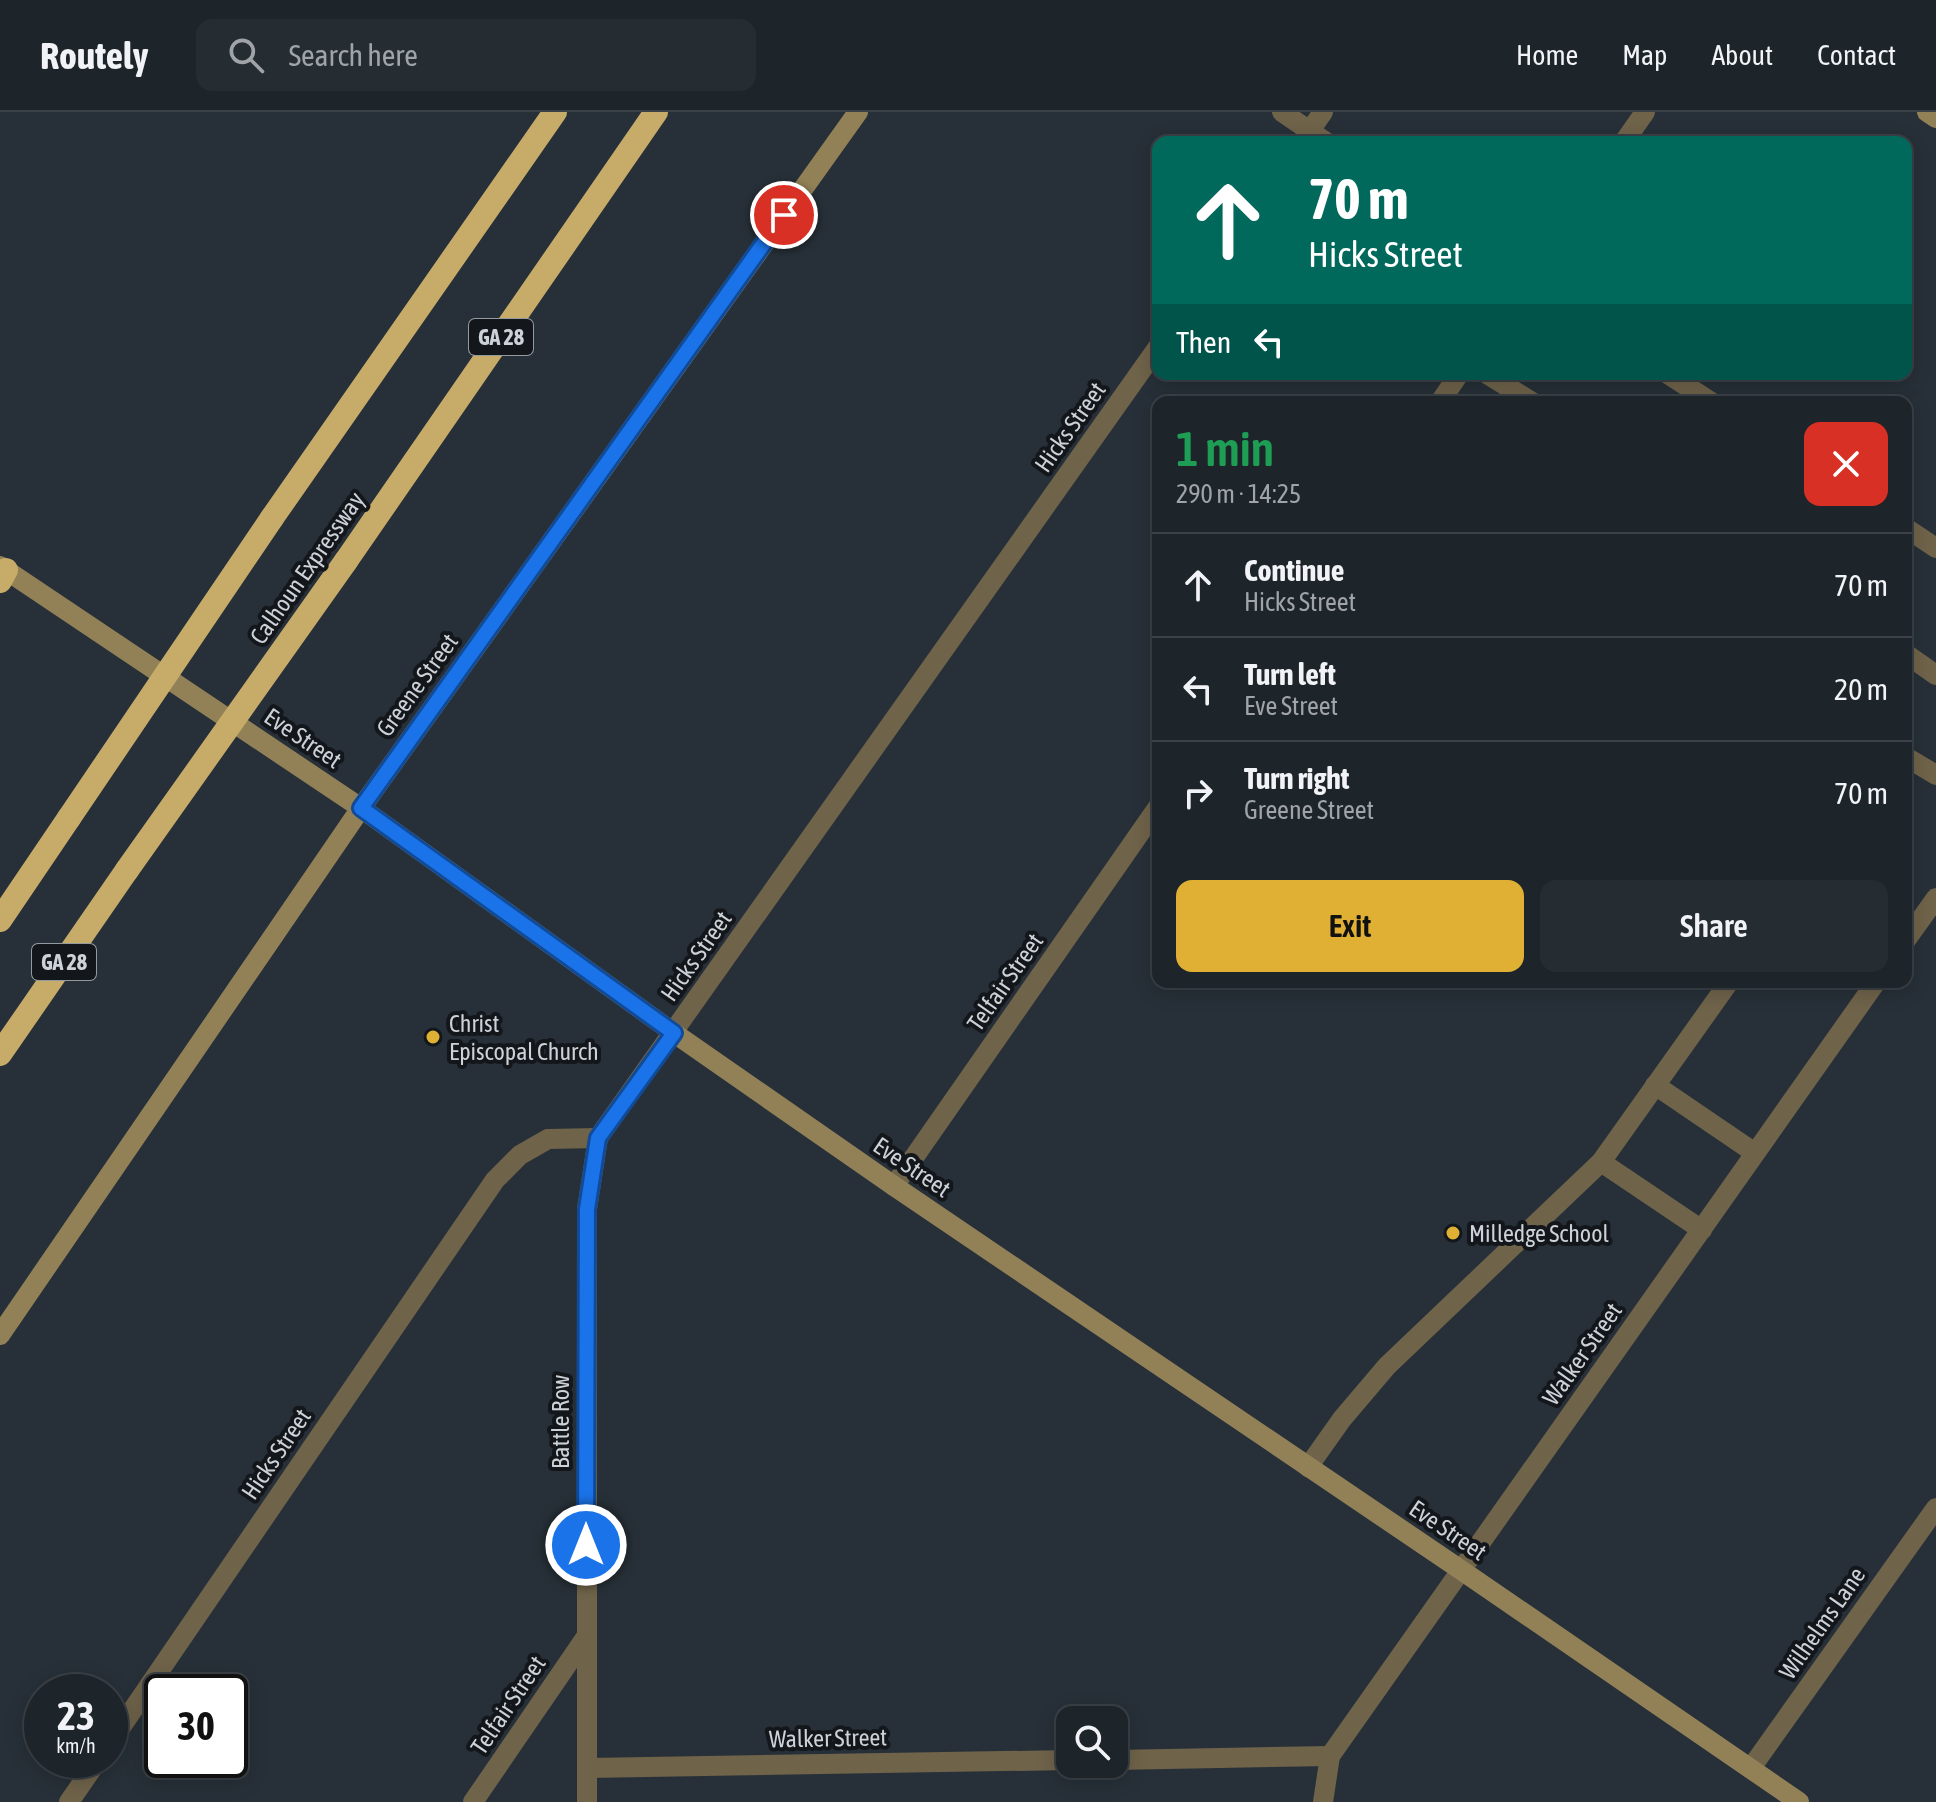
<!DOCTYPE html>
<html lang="en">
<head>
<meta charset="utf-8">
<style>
  body { margin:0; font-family:"Asap Condensed",sans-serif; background:#252c32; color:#f1f3f6; height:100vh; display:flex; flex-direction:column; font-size:30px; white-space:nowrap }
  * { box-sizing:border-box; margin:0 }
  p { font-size:26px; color:#a0a4a8 }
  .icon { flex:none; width:44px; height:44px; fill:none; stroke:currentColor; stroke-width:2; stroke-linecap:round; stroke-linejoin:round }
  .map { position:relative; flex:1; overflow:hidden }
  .panel { position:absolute; left:1152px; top:284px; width:760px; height:592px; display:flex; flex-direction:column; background:#1d242a; border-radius:16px; box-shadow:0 4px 20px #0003,0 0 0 2px #3b4147 }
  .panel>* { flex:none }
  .guide { position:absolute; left:1152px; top:24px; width:760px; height:244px; border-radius:16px; box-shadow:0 4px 20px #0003,0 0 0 2px #3b4147; background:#00695c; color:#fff; overflow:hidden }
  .fabs { position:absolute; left:1056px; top:1594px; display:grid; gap:16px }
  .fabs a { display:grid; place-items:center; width:72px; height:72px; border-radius:16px; background:#1d242a; box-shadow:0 4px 20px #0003,0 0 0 2px #3b4147; font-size:40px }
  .speed { position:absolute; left:24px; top:1562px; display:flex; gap:16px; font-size:40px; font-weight:700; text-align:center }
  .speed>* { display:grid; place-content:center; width:104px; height:104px; border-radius:50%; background:#1d242a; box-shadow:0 4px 20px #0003,0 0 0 2px #3b4147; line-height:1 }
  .speed small { font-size:20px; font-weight:400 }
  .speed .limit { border:4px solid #111; border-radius:12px; background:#fff; color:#111 }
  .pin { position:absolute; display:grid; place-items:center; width:68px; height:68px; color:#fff; margin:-34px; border:4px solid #fff; border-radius:50%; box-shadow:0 2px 8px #0007 }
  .me { position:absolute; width:88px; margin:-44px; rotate:0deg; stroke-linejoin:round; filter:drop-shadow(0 0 6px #0008) }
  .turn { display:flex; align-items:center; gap:28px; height:168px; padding:0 24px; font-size:36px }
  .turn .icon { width:104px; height:104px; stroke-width:2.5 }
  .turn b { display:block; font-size:56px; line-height:68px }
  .then { display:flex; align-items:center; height:76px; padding:0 24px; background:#0003; gap:16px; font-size:30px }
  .round { display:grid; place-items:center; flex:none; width:84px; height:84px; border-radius:16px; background:#252c32 }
  .head { display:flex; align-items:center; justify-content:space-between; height:136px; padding:0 24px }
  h1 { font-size:48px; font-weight:600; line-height:60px; color:#1e9e55 }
  .button { display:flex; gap:16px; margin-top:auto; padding:16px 24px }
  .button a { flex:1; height:92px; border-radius:16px; background:#dfb034; color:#111; font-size:32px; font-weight:600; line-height:92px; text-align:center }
  .button a+a { background:#252c32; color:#f1f3f6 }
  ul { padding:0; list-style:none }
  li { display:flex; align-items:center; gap:24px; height:104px; padding:0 24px; border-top:2px solid #3b4147 }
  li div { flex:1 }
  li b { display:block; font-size:30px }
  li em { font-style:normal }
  header { display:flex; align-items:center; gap:48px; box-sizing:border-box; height:112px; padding:0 40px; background:#1d242a; border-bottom:2px solid #3b4147 }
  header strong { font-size:38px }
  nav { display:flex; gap:44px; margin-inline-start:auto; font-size:28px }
  .search { width:560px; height:72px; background:#252c32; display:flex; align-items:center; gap:20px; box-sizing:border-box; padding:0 28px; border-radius:16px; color:#a0a4a8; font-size:30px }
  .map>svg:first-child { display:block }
</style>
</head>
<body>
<header>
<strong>Routely</strong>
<div class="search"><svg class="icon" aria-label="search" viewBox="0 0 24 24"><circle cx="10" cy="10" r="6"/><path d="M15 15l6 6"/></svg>Search here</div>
<nav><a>Home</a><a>Map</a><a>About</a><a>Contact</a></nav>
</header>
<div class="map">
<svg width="1936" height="1690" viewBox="0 0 1936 1690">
  <rect width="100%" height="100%" fill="#273038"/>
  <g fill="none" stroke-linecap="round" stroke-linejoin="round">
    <!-- lane -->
    <g stroke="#6f634a" stroke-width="20">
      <polyline points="1282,0 1326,30"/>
      <polyline points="1487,262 1532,290"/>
      <polyline points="1668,262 1711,290"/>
      <polyline points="1906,416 1936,436"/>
      <polyline points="1906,542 1936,563"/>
      <polyline points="1906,645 1936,663"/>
      <polyline points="1655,973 1755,1041"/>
      <polyline points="1601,1050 1702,1118"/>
      <polyline points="1308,1355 1342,1307 1387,1254 1601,1050 1729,870"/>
      <polyline points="110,1631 495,1068 520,1043 548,1027 598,1026"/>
      <polyline points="1751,1656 1936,1396"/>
      <polyline points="69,1690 98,1648"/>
    </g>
    <!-- street -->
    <g stroke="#6f634a" stroke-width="20">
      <polyline points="1302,30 1323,0"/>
      <polyline points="1624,30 1645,0"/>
      <polyline points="1440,290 1459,262"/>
      <polyline points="1906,828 1936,786"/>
      <polyline points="894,1074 1158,695"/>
      <polyline points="1114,1648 1330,1644"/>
      <polyline points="587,1656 1070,1648"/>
      <polyline points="473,1690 586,1525"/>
      <polyline points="587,1690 587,1097 598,1026 1158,235"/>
      <polyline points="1323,1690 1330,1644 1876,870"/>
    </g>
    <!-- secondary -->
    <g stroke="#928157" stroke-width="20">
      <polyline points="1927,0 1936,6"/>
      <polyline points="0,454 361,696 674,921 894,1074 1461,1458 1799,1690"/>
      <polyline points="0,1223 361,696 858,0"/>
    </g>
    <!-- highway -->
    <g stroke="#c7ab69" stroke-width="24">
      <polyline points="272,406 555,0"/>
      <polyline points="346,449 656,0"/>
      <polyline points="0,469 6,458"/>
      <polyline points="0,808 69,706"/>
      <polyline points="0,942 127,758"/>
    </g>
    <!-- highway-bridge -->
    <g stroke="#c7ab69" stroke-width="24">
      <polyline points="69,706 272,406"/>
      <polyline points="127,758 346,449"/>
    </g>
  </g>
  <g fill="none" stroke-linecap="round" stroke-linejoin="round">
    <!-- route casing -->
    <g stroke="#114b97" stroke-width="20">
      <polyline id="route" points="586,1433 587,1097 598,1026 674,921 361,696 784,103"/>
    </g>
    <!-- route -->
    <use href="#route" stroke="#1a73e8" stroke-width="14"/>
  </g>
  <!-- markers -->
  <g fill="#dfb034" stroke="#13171b" stroke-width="3">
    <circle cx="433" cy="925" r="8"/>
    <circle cx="1453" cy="1121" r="8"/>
  </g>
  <g text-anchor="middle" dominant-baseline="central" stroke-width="8" stroke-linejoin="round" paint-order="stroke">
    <!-- shield labels -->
    <g fill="#13171b" stroke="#959a9f" stroke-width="2">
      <rect x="469" y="207" width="64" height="36" rx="6"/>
      <rect x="32" y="832" width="64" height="36" rx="6"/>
    </g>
    <g font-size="22" font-weight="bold" fill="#cdd2d8">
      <text x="501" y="225">GA 28</text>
      <text x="64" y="850">GA 28</text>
    </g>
    <!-- street labels -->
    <g font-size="24" fill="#cdd2d8" stroke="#13171b">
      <text transform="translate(1070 315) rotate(-55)">Hicks Street</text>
      <text transform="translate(307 456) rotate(-55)">Calhoun Expressway</text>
      <text transform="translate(417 573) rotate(-54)">Greene Street</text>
      <text transform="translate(303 626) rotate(34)">Eve Street</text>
      <text transform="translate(696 844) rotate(-55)">Hicks Street</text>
      <text transform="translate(1005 870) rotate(-55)">Telfair Street</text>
      <text transform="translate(912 1055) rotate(34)">Eve Street</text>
      <text transform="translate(1582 1242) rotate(-55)">Walker Street</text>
      <text transform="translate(560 1310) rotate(-90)">Battle Row</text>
      <text transform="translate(276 1342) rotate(-56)">Hicks Street</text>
      <text transform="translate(1448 1418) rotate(34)">Eve Street</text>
      <text transform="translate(1822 1511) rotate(-55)">Wilhelms Lane</text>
      <text transform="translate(508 1593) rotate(-56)">Telfair Street</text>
      <text transform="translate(828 1626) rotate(-1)">Walker Street</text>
    </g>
    <!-- poi labels -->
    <g font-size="24" fill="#cdd2d8" stroke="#13171b" text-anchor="start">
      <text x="449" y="911">Christ<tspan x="449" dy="28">Episcopal Church</tspan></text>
      <text x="1469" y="1121">Milledge School</text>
    </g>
  </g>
</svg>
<div class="fabs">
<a><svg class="icon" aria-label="search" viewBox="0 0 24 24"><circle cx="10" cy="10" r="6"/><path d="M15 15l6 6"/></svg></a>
</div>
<div class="speed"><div>23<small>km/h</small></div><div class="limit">30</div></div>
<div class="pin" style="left:784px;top:103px;background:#d93025"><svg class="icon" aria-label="arrive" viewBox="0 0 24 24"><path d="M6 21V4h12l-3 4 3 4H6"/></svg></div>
<svg class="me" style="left:586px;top:1433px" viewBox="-20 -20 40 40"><circle r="17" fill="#1a73e8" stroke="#fff" stroke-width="3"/><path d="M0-11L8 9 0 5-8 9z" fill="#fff"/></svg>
<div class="guide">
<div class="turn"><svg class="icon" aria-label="ahead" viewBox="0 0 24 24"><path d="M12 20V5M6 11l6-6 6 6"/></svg><div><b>70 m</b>Hicks Street</div></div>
<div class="then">Then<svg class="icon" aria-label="left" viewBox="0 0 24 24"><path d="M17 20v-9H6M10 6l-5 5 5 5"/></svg></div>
</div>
<section class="panel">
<div class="head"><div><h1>1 min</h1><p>290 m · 14:25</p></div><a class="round" style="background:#d93025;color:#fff"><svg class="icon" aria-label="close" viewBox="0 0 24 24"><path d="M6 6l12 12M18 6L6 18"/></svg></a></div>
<ul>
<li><svg class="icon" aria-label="ahead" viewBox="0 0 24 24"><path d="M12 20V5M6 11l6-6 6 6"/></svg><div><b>Continue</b><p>Hicks Street</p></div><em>70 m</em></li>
<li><svg class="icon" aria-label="left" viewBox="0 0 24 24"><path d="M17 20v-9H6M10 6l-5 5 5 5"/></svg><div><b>Turn left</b><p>Eve Street</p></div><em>20 m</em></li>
<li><svg class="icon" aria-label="right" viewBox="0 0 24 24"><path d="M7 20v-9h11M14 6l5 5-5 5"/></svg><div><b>Turn right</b><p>Greene Street</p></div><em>70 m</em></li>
</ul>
<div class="button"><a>Exit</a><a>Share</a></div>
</section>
</div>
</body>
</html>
